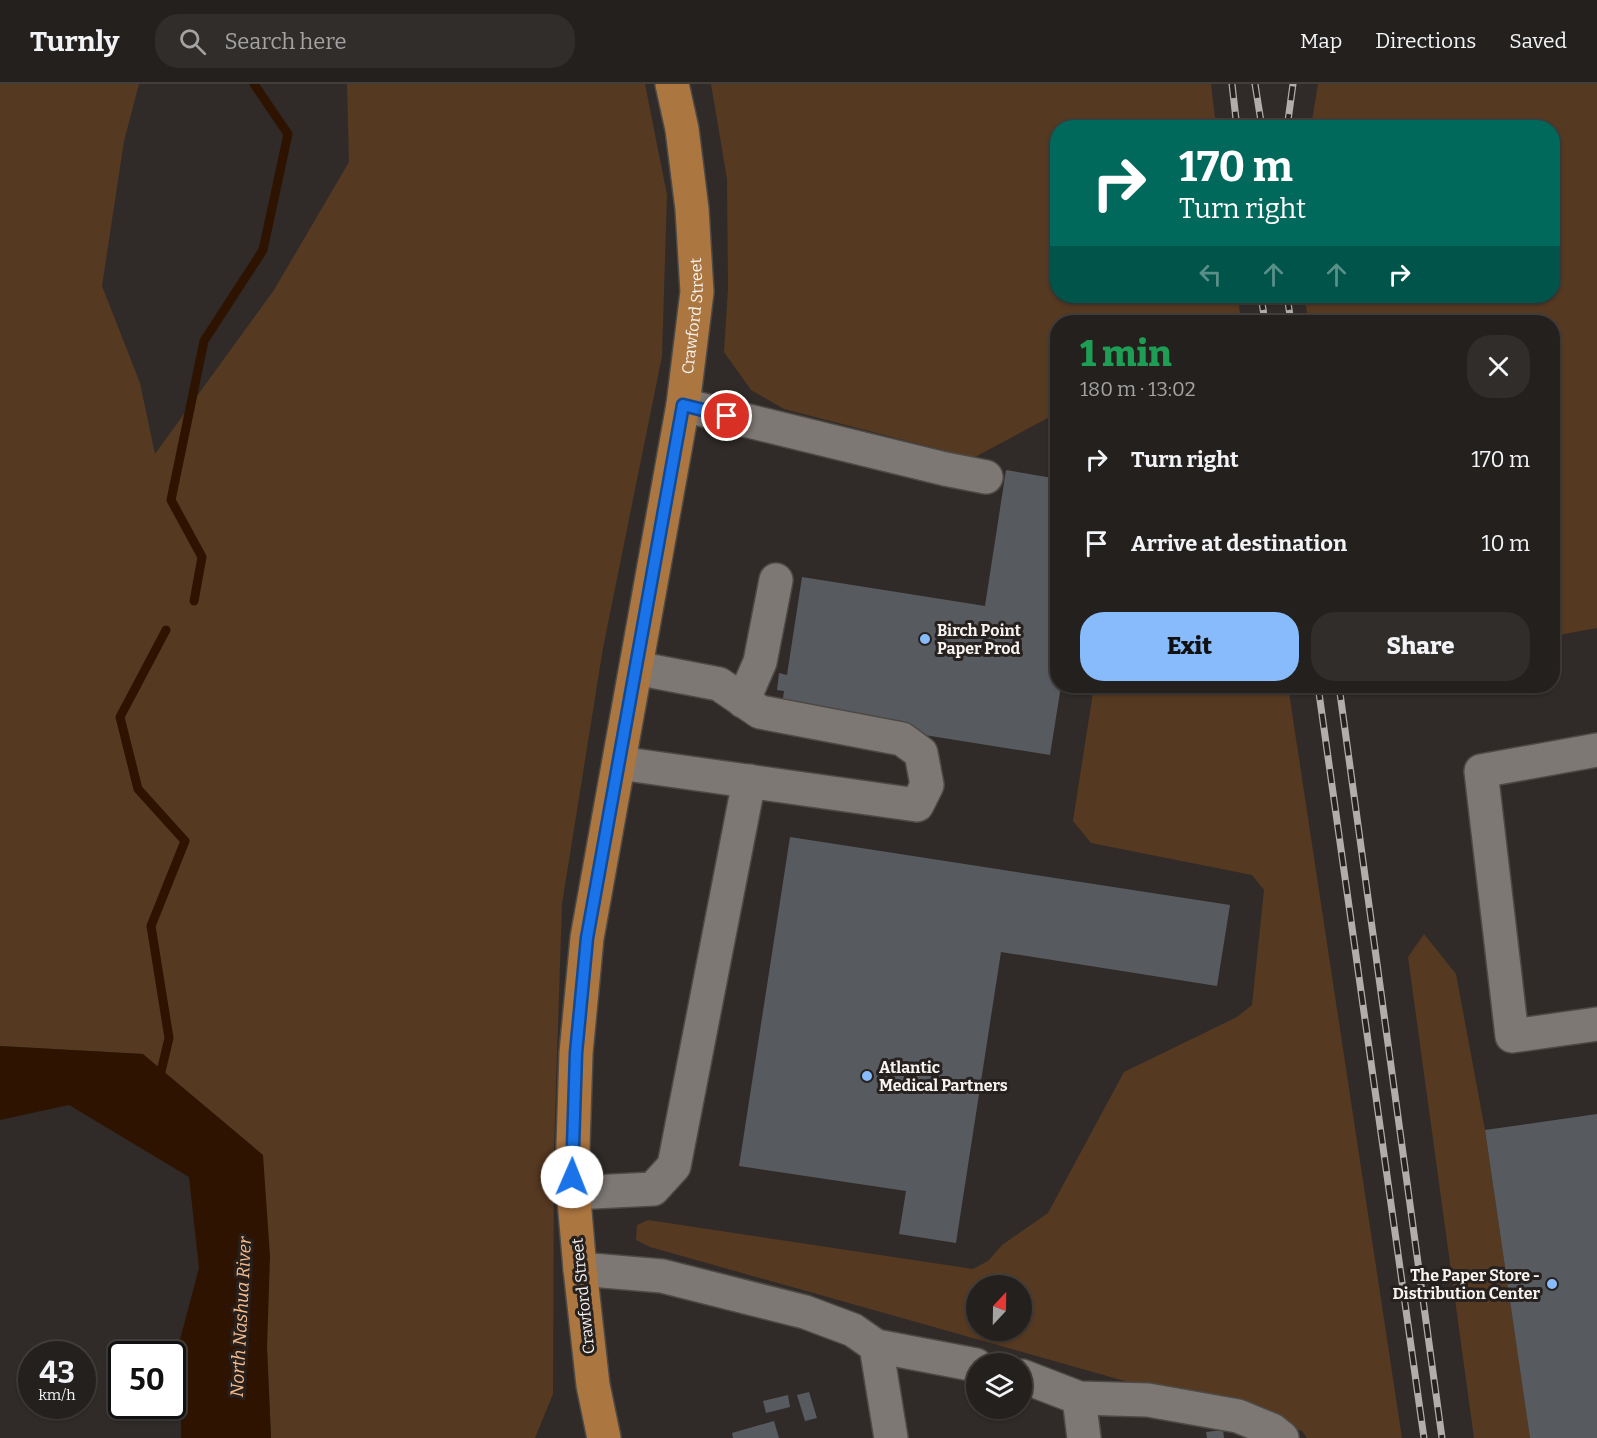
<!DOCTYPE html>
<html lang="en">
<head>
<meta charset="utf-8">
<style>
  body { margin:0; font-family:Bitter,serif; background:#302d2b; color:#f1f3f6; height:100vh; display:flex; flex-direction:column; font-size:22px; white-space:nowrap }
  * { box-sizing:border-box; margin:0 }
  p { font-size:20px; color:#a3a3a4 }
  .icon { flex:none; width:33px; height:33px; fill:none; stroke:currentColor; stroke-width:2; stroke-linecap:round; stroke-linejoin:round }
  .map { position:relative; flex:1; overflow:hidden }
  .side { position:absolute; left:1050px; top:231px; width:510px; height:378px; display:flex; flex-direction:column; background:#24201e; border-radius:24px; box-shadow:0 2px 4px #0004,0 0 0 2px #413e3c }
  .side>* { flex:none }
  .guide { position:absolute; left:1050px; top:36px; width:510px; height:183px; border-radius:24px; box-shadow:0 2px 4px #0004,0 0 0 2px #413e3c; background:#00695c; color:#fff; overflow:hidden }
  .needle { width:39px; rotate:22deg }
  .tools { position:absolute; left:966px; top:1191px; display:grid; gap:12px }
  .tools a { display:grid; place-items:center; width:66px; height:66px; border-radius:50%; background:#24201e; box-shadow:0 2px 4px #0004,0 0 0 2px #413e3c; font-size:30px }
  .speed { position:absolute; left:18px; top:1257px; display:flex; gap:12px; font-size:30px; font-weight:700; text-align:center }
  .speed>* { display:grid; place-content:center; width:78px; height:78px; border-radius:50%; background:#24201e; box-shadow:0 2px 4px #0004,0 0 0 2px #413e3c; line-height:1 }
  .speed small { font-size:15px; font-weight:400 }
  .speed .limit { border:3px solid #111; border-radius:9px; background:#fff; color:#111 }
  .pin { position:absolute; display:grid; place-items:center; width:51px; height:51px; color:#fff; margin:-26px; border:3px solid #fff; border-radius:50%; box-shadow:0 2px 6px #0007 }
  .me { position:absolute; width:66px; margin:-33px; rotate:1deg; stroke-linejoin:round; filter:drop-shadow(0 0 4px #0008) }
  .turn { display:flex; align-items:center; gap:21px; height:126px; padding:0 30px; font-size:27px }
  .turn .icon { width:78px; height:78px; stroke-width:2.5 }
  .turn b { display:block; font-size:42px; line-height:51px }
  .lanes { display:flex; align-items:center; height:57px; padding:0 30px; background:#0003; justify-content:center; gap:30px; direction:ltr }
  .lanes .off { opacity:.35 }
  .round { display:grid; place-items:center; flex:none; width:63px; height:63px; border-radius:24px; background:#302d2b }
  .head { display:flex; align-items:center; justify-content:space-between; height:102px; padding:0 30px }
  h1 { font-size:36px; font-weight:800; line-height:45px; color:#1e9e55 }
  .button { display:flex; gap:12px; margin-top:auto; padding:12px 30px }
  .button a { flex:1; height:69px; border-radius:24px; background:#87bbfb; color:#111; font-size:24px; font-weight:800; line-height:69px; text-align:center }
  .button a+a { background:#302d2b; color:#f1f3f6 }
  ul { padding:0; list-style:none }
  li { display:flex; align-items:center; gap:18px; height:84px; padding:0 30px }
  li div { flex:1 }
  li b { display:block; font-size:22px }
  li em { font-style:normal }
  header { display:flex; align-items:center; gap:36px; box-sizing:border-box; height:84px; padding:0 30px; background:#24201e; border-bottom:2px solid #413e3c }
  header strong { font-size:28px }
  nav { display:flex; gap:33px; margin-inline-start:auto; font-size:21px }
  .search { width:420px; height:54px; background:#302d2b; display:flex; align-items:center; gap:15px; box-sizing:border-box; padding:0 21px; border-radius:24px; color:#a3a3a4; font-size:22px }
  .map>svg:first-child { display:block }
</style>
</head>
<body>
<header>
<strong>Turnly</strong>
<div class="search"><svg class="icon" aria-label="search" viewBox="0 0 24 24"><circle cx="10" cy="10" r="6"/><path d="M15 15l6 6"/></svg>Search here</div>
<nav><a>Map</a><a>Directions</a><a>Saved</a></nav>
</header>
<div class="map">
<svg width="1597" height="1354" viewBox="0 0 1597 1354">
  <rect width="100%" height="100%" fill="#302b28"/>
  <!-- green -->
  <g fill="#563921" fill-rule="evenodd">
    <polygon points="0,0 139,0 124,57 102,202 140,299 155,370 274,206 349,78 347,0 645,0 667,111 662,272 603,564 562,820 554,1062 553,1310 535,1354 271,1354 267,1264 143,970 0,962"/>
    <polygon points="711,0 1211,0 1216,43 1058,44 1058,212 1238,212 1241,238 1058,238 1057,329 973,374 784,325 751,306 724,268 728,204 727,95"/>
    <polygon points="1318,0 1597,0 1597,544 1553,552 1552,238 1309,238 1304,212 1552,212 1552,44 1311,43"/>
    <path d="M1094 602H1288L1402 1354H1307L1302 1347 650 1163 636 1156 637 1141 648 1136 973 1185 988 1177 1002 1161 1048 1129 1124 988 1237 933 1252 921 1264 806 1252 791 1091 759 1073 737ZM976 1202H1022V1246H976Z"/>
    <polygon points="1424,850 1456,890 1485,1046 1530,1354 1474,1354 1408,873"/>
  </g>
  <!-- water -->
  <polygon fill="#2e1400" points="0,962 143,970 263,1071 270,1172 267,1264 271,1354 181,1354 181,1336 174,1278 199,1184 189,1093 69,1021 0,1036"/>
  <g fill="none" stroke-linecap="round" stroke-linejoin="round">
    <!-- stream -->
    <g stroke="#2e1400" stroke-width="9">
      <polyline points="194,517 202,473 171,416 204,257 263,166 288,50 254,0"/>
      <polyline points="159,996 169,954 151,842 185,757 138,705 120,633 166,546"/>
    </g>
  </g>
  <!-- building -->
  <g fill="#575b60">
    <polygon points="1006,386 1058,395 1058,602 1061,602 1050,671 781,628 784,607 777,606 779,589 787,591 802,493 985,522"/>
    <polygon points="790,753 1230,821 1217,902 1001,868 956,1159 899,1150 906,1107 739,1082"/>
    <polygon points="1597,1030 1597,1354 1530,1354 1485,1046"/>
    <polygon points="809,1308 817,1334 805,1337 797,1311"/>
    <polygon points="788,1311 790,1323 766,1329 763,1317"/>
    <polygon points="774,1337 779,1354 733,1354 732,1349"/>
    <polygon points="1223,1346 1224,1354 1207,1354 1206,1348"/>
  </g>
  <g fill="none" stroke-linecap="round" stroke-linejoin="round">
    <!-- minor casing -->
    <g stroke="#4d4a46" stroke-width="36">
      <g id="minor">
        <polyline points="683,321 945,385 986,393"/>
        <polyline points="743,617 760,578 776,496"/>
        <polyline points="1597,666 1481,687 1512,952 1597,940"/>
        <polyline points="619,679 917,721 927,701 921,669 902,655 760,628 719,600 636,584"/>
        <polyline points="573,1109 653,1105 674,1082 749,697"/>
        <polyline points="580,1185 662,1192 805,1228 853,1246 876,1262 891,1354"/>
        <polyline points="876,1262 976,1281"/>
        <polyline points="1022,1292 1079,1314 1148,1316 1238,1332 1272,1346 1282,1354"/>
        <polyline points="1079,1314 1084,1354"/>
      </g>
    </g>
    <!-- major casing -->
    <g stroke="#4d4a46" stroke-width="36">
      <g id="major">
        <path id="s1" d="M604 1354 593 1301 580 1185 572 1093 576 969 587 854 683 321 697 208 692 125 682 45 672 0"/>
      </g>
    </g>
    <!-- minor -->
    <use href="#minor" stroke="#7e7874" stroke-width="33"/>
    <!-- major -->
    <use href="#major" stroke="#ac7640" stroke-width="33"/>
    <!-- rail casing -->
    <g stroke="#b1adaa" stroke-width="7">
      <g id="rail">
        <polyline points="1232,0 1237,44"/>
        <polyline points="1255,0 1262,44"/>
        <polyline points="1287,44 1293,0"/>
        <polyline points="1261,212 1265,238"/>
        <polyline points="1287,212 1291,238"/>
        <polyline points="1318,602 1424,1354"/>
        <polyline points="1339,602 1442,1354"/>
      </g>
    </g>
    <!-- rail -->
    <use href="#rail" stroke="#26211e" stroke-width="4.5" stroke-dasharray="14" stroke-linecap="butt"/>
  </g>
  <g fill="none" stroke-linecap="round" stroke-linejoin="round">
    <!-- route casing -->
    <g stroke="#114b97" stroke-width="15">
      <polyline id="route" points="572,1093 576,969 587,854 683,321 727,332"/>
    </g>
    <!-- route -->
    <use href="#route" stroke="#1a73e8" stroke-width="10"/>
  </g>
  <!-- markers -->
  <g fill="#87bbfb" stroke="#26211e" stroke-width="2">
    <circle cx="925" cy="555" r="6"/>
    <circle cx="867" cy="992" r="6"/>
    <circle cx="1552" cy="1200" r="6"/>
  </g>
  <g text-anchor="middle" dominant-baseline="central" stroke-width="6" stroke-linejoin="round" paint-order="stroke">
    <!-- street labels -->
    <g font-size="16" fill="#f6f3f0" stroke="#26211e">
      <text stroke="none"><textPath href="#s1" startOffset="1134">Crawford Street</textPath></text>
      <text transform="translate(583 1212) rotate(-96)">Crawford Street</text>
    </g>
    <!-- poi labels -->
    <g font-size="16" font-weight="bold" fill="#f6f3f0" stroke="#26211e" text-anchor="start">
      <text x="937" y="546">Birch Point<tspan x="937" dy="18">Paper Prod</tspan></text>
      <text x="879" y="983">Atlantic<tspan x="879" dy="18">Medical Partners</tspan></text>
      <text x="1540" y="1191" text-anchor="end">The Paper Store -<tspan x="1540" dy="18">Distribution Center</tspan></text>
    </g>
    <!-- water labels -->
    <g font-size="18" font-style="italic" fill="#fdbd8b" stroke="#26211e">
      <text transform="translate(241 1233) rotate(-87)">North Nashua River</text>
    </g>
  </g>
</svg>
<div class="tools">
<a><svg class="needle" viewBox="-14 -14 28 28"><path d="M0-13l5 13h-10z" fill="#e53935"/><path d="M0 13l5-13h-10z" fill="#a3a3a4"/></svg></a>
<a><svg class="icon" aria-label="layers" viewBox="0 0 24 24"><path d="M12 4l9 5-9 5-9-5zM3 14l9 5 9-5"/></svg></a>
</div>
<div class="speed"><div>43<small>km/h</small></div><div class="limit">50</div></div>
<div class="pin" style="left:727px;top:332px;background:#d93025"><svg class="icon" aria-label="arrive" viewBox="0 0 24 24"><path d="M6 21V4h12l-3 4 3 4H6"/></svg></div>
<svg class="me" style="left:572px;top:1093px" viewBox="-20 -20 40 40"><circle r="19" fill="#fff"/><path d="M0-13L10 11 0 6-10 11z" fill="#1a73e8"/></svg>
<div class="guide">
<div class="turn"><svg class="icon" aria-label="right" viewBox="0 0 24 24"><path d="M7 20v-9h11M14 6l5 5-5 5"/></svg><div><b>170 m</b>Turn right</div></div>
<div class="lanes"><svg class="icon off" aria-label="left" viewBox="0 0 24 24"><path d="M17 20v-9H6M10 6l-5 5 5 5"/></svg><svg class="icon off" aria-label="ahead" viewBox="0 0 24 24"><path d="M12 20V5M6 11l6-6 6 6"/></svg><svg class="icon off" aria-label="ahead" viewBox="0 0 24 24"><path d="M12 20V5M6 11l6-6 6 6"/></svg><svg class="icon" aria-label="right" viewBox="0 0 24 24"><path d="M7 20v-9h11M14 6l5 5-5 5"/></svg></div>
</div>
<section class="side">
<div class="head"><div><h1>1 min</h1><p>180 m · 13:02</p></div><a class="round"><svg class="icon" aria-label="close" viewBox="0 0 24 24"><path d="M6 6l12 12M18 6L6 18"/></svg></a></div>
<ul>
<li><svg class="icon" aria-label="right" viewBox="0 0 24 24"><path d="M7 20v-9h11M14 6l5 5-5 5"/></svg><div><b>Turn right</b></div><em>170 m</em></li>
<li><svg class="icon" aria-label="arrive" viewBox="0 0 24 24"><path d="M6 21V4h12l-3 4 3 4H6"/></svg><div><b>Arrive at destination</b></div><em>10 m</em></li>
</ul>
<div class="button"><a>Exit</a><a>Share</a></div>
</section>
</div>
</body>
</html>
